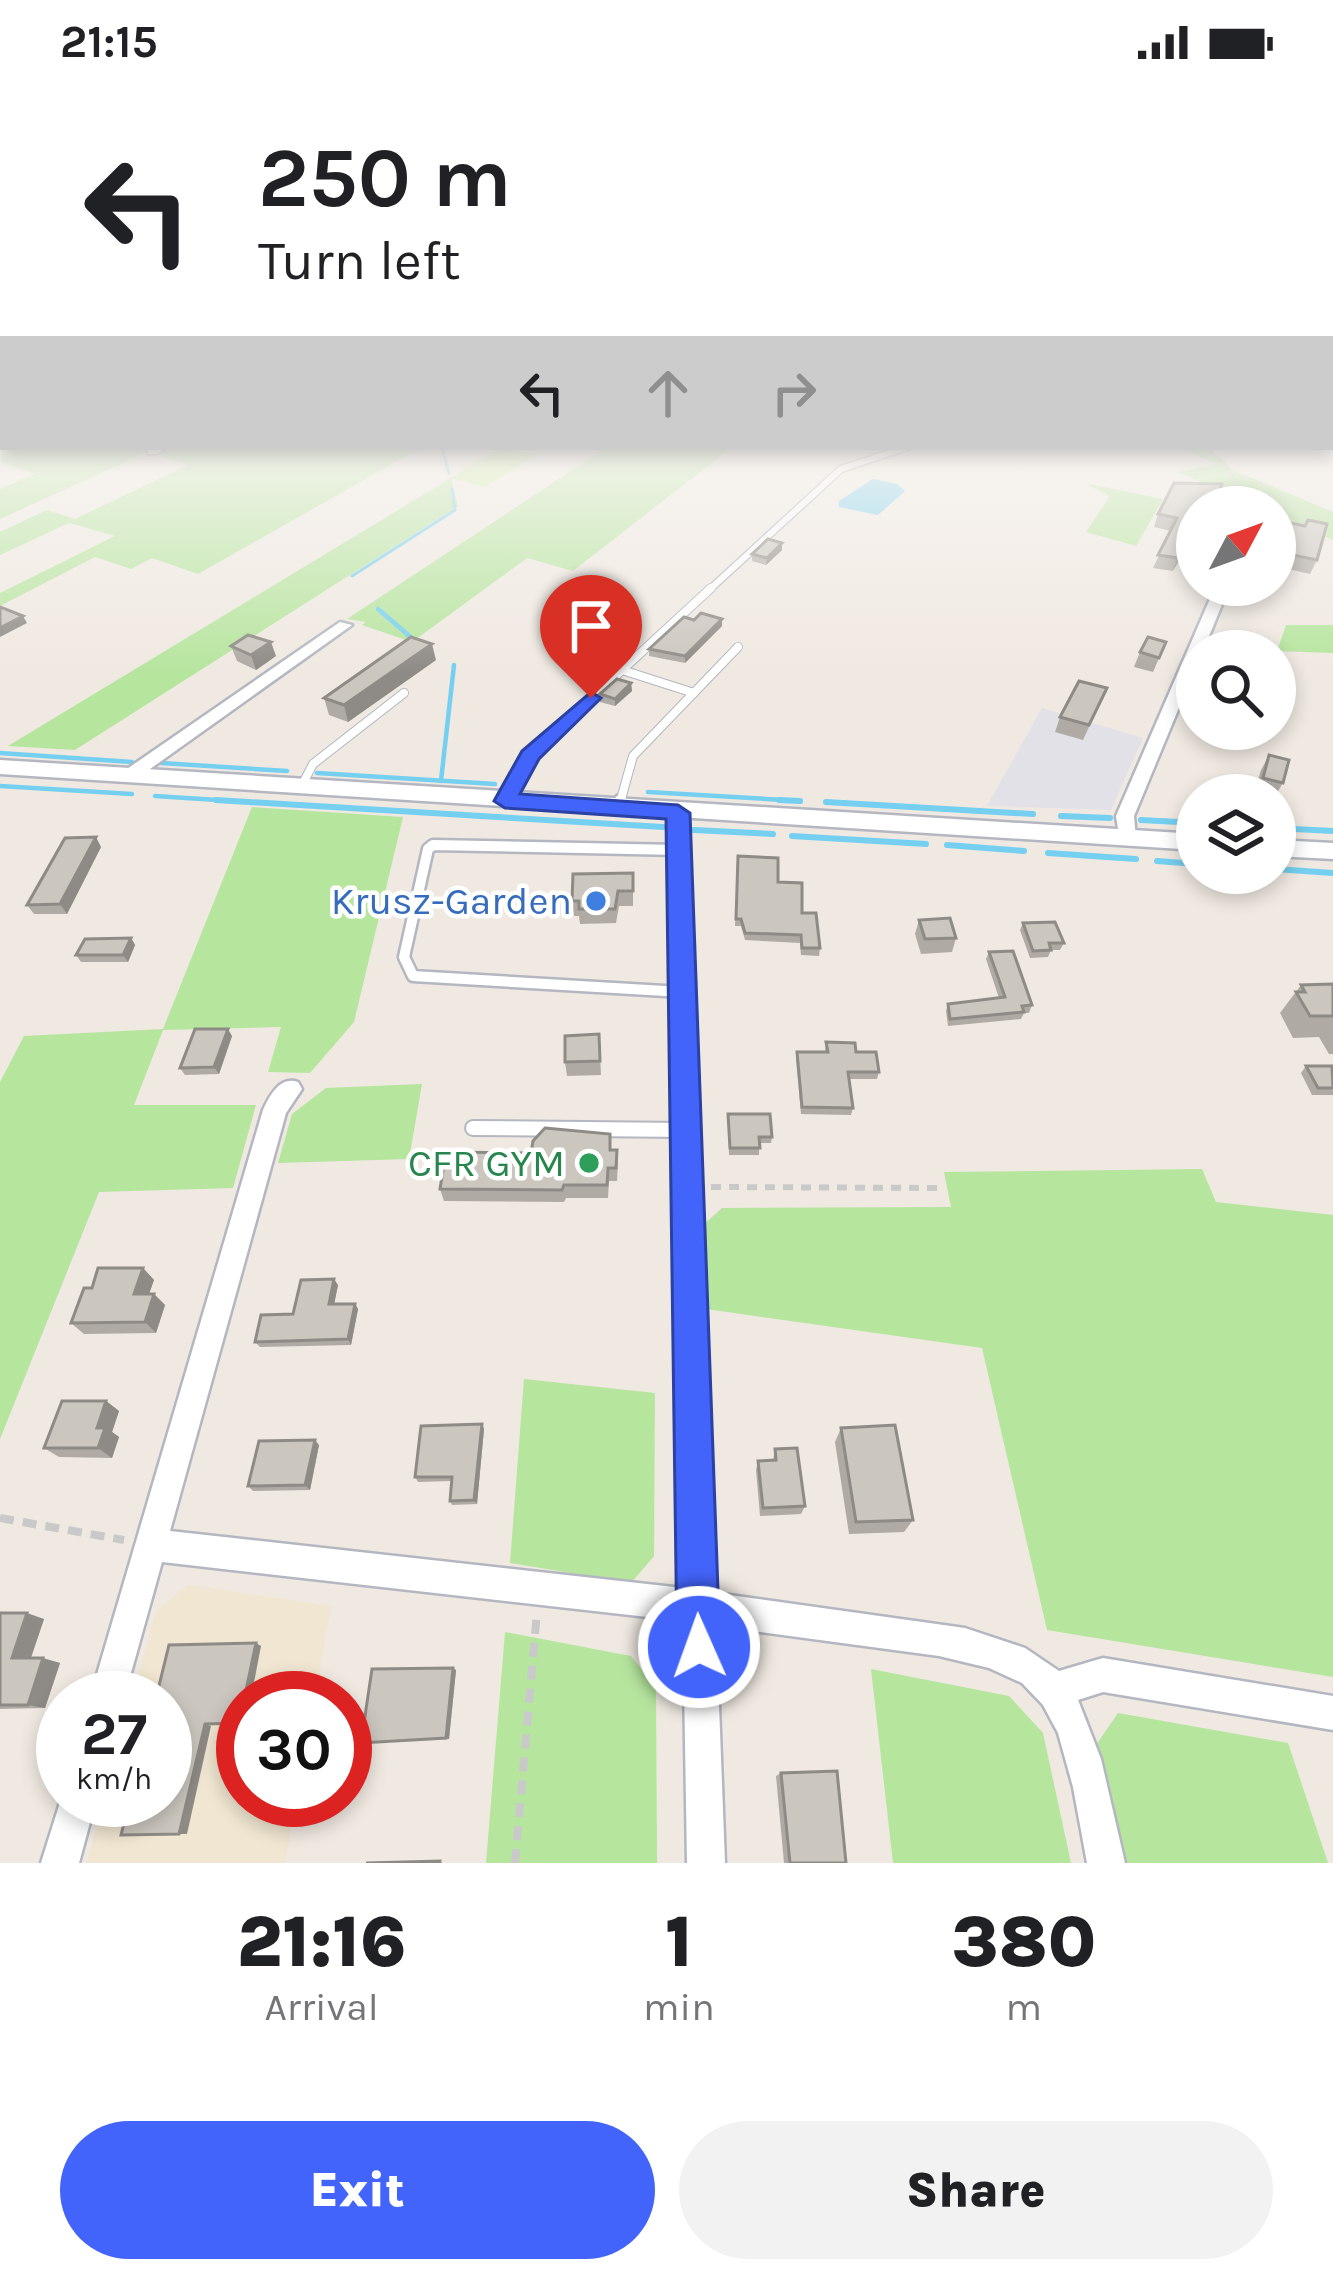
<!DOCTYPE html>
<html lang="en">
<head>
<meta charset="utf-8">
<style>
  body { margin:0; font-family:Karla,sans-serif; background:#f2f2f2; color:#202124; height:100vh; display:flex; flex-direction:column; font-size:45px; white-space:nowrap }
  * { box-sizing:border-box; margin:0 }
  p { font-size:39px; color:#757577 }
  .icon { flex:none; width:66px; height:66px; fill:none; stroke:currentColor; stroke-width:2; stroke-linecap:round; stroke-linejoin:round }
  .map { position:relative; height:1779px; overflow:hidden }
  .details { display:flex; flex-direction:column; background:#fff; flex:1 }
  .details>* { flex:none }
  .guide { position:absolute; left:0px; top:0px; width:1335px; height:366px; box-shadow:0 6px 18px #0003; background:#fff; color:#202124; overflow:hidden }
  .needle { width:78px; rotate:49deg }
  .buttons { position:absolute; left:1176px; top:402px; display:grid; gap:24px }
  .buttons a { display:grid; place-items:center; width:120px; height:120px; border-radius:50%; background:#fff; box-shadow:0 6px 18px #0003; font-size:60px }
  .speed { position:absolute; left:36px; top:1587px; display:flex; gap:24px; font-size:60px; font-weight:700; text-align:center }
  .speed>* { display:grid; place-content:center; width:156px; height:156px; border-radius:50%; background:#fff; box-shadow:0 6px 18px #0003; line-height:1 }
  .speed small { font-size:30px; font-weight:400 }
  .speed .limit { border:18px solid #d22; background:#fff; color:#111 }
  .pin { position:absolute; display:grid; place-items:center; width:102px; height:102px; color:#fff; margin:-123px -51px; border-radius:50% 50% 50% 0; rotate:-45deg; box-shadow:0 0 12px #0007 }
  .pin .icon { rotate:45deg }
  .me { position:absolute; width:132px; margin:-66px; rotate:358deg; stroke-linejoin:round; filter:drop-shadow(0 0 9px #0008) }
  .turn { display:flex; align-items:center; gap:42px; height:252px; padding:0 60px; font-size:54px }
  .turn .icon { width:156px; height:156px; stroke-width:2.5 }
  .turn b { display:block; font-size:84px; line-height:102px }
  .lanes { display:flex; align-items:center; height:114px; padding:0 60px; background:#0003; justify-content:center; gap:60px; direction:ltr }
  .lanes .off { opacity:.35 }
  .eta { display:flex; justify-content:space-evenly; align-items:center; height:204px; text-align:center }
  .eta b { font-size:72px; font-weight:800; line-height:84px }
  .button { display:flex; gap:24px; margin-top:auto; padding:24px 60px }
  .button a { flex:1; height:138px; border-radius:72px; background:#4264fb; color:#fff; font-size:48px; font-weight:800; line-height:138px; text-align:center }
  .button a+a { background:#f2f2f2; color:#202124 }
  .status { display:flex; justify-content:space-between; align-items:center; height:84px; padding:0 60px; background:#fff; direction:ltr }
  .status svg { height:33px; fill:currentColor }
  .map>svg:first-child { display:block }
</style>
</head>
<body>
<div class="status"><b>21:15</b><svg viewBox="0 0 49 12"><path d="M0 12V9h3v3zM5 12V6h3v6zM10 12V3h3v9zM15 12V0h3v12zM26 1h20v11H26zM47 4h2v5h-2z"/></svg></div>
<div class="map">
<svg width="1333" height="1779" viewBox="0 0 1333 1779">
  <rect width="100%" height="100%" fill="#efe9e1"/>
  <!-- industrial -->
  <polygon fill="#e3e1e8" points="1042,624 1143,654 1111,726 987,722"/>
  <!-- education -->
  <polygon fill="#f0e6d1" points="188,1501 331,1522 315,1614 243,1614 243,1716 296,1716 285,1779 87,1779 104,1716 165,1716 165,1614 132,1614 156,1527"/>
  <!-- green -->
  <g fill="#b6e59e">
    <polygon points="3,351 3,363 158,363 0,435 0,405 35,390 0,378"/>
    <polygon points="166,363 422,363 198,490 152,474 131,485 95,473 0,522 0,509 115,452 69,439 0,471 0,448 47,426 75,435 188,381 152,369"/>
    <polygon points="607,363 732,363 573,487 527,474 412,558 362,541 366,538 347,535"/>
    <polygon points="1178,363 1209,363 1233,386 1333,428 1333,456 1275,430 1275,423 1258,423 1178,388 1217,380"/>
    <polygon points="451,394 458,422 75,666 8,662"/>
    <polygon points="1084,399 1163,415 1136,462 1086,448 1110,412"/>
    <polygon points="1286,541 1333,541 1333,569 1277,567"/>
    <polygon points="252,723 403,733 354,938 310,989 268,988 281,943 163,946 134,1021 256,1021 233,1104 99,1108 0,1355 0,998 24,952 163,945"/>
    <polygon points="422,1000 409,1075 278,1079 292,1030 326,1004"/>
    <polygon points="1202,1085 1216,1118 1333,1131 1333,1593 1047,1546 982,1264 706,1225 702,1142 722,1124 951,1123 944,1088"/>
    <polygon points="524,1295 655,1309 654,1472 631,1499 510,1479"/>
    <polygon points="505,1548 631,1572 656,1603 657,1779 486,1779"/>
    <polygon points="871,1585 1009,1612 1043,1649 1071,1779 893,1779"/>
    <polygon points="1118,1629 1288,1659 1328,1779 1126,1779 1096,1661"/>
  </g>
  <!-- pitch -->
  <polygon fill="#c9ec9a" points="500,363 538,370 485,403 450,394"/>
  <!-- water -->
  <polygon fill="#75cff0" points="873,395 897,400 905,407 878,431 839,423 839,417"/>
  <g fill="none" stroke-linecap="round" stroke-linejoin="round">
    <!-- stream-far2 -->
    <g stroke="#75cff0" stroke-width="3">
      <polyline points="442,363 449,389"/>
      <polyline points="352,492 455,426 452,405"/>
    </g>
    <!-- stream-far1 -->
    <g stroke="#75cff0" stroke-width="4.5">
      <polyline points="378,525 414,556"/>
      <polyline points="0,669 132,678"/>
      <polyline points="161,679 287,687"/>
      <polyline points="317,689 495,700"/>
      <polyline points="441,697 454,581"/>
      <polyline points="0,702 132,710"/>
      <polyline points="648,708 800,717"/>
      <polyline points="155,712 265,719"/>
      <polyline points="826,718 839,719"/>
    </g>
    <!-- stream -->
    <g stroke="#75cff0" stroke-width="6">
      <polyline points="216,716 663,743"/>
      <polyline points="779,716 800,717"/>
      <polyline points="826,718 1033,730"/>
      <polyline points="1061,732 1110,734"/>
      <polyline points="1141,736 1197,739"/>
      <polyline points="1275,744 1333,747"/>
      <polyline points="694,746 773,750"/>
      <polyline points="792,752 926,760"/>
      <polyline points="947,761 1024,767"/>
      <polyline points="1048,769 1136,775"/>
      <polyline points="1157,777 1197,780"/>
      <polyline points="1275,785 1333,789"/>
    </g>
    <!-- service-far3 casing -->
    <g stroke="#b4b7c1" stroke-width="9">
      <polyline id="service-far3" points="708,507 841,385 907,363"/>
    </g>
    <!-- service-far2 casing -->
    <g stroke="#b4b7c1" stroke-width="10">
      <g id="service-far2">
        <polyline points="694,609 622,586 711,504"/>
        <polyline points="301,703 313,680 404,609"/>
        <polyline points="505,716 530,672 622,586"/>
        <polyline points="620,719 633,672 738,563"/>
      </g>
    </g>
    <!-- service-far1 casing -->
    <g stroke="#b4b7c1" stroke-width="15">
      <g id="service-far1">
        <polyline points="618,724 620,716"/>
        <polyline points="679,766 433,761 428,765 404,873 413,892 682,908"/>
      </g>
    </g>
    <!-- service casing -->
    <g stroke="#b4b7c1" stroke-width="18">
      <polyline id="service" points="473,1044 686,1046"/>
    </g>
    <!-- minor casing -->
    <g stroke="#b4b7c1" stroke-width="5">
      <g id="minor">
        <polygon points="0,346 3,346 0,353"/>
        <polygon points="153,363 168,363 156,370 148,370 148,366"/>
        <polygon points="1216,501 1230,501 1203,567 1197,567 1197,580 1134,732 1136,754 1127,760 1120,758 1116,732"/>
        <polygon points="340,538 352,541 136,695 124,695 124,687"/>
        <path d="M678 723 687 729 715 1509 965 1544 1025 1564 1059 1587 1103 1574 1333 1612V1646L1103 1608 1078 1616 1101 1675 1125 1779H1087L1073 1703 1058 1649 1043 1621 1022 1599 989 1584 939 1572 716 1542 725 1779H687L683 1537 162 1478 124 1614H90L263 1026C270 1011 280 992 298 998L302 1005 286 1029 170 1447 683 1504 669 729Z"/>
        <polygon points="63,1709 63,1716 96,1716 79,1779 41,1779"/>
      </g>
    </g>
    <!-- tertiary casing -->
    <g stroke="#b4b7c1" stroke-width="5">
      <g id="tertiary">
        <polygon points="0,676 1197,750 1197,766 0,690"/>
        <polygon points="1275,756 1333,759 1333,775 1275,772"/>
      </g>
    </g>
    <!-- path-far2 -->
    <polyline stroke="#c9c9c9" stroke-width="3" stroke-dasharray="6 3" stroke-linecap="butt" points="1204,363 1223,379 1254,423"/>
    <!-- path-far1 -->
    <polyline stroke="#c9c9c9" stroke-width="6" stroke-dasharray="10 8" stroke-linecap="butt" points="711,1103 940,1104"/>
    <!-- path -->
    <g stroke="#c9c9c9" stroke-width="8" stroke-dasharray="14 9" stroke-linecap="butt">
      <polyline points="0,1434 124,1456"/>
      <polyline points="515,1779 537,1528"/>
    </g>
    <!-- service-far3 -->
    <use href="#service-far3" stroke="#fff" stroke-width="6"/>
    <!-- service-far2 -->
    <use href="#service-far2" stroke="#fff" stroke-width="8"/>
    <!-- service-far1 -->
    <use href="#service-far1" stroke="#fff" stroke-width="10"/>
    <!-- service -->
    <use href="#service" stroke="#fff" stroke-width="14"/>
    <!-- minor -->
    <use href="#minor" fill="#fff" fill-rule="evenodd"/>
    <!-- tertiary -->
    <use href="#tertiary" fill="#fff" fill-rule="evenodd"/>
  </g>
  <!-- wall -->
  <g fill="#afaba4">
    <polygon points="1197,423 1197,444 1173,487 1153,484 1171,447 1154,443 1158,430"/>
    <polygon points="1291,439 1317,476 1310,490 1275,482 1275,474"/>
    <polygon points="782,459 782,466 766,481 752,477 752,470"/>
    <polygon points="694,536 722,542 685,579 649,572 649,565"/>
    <polygon points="1166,558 1153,588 1134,583 1140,568"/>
    <polygon points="231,562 276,572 256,586 237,577"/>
    <polygon points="436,576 348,638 329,631 324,614"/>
    <polygon points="631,599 632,607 615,622 600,618 600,610"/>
    <polygon points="1107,604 1083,656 1055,648 1060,633"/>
    <polygon points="1229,645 1251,645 1248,651"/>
    <polygon points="1269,671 1283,699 1275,712 1254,709 1261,686"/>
    <polygon points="101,763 67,830 34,830 27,821"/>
    <polygon points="738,772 778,798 802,829 820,864 819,872 801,871 800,859 745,856 741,842 735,842"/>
    <polygon points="633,789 633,822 619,822 616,839 580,840 579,832 574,832 572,817"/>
    <polygon points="919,836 956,854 952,868 921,870 915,850"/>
    <polygon points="1023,839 1064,859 1060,866 1051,866 1048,873 1030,874 1020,846"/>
    <polygon points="131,854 135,861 128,878 81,878 76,871"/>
    <polygon points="989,868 1032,921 1029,929 1024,929 1021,935 948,942 946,927 948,920 999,914 986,875"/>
    <polygon points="1333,900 1333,970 1329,970 1319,953 1293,954 1280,929 1301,901"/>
    <polygon points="599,950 601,991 567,992 565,978"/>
    <polygon points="232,952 219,990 185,991 180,984"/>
    <polygon points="826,958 856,968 879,988 877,995 849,995 853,1024 851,1031 801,1030 796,975 797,968 825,968"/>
    <polygon points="1306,982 1333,984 1333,1011 1312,1011 1301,989"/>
    <polygon points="728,1030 772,1053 771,1059 759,1059 759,1071 729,1071"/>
    <polygon points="611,1066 618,1078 617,1097 609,1097 608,1114 566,1114 564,1118 444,1117 440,1105 531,1069"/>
    <polygon points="143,1184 154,1196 149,1210 154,1210 165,1221 156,1249 84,1250 71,1239 92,1204"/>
    <polygon points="338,1201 334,1220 355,1220 358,1225 351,1261 260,1263 255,1258"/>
    <polygon points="106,1317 119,1327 112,1348 119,1353 112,1374 59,1373 44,1364"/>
    <polygon points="482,1340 484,1345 477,1420 452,1421 450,1417 452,1397 418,1398 415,1393"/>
    <polygon points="841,1344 913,1436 904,1448 849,1450 835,1358"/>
    <polygon points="319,1361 310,1406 253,1407 248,1402"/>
    <polygon points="775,1365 805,1422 801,1430 760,1432 756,1386 758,1377 773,1376"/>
    <polygon points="0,1529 44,1535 31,1574 60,1579 45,1624 0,1625"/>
    <polygon points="456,1586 449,1655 361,1659"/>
    <polygon points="781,1689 846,1779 784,1779 776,1692"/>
  </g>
  <!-- shaded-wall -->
  <g fill="#8e8b86">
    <polygon points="1197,440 1197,444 1173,487 1178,474"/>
    <polygon points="782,459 782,466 766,481 767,474"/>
    <polygon points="23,532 27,539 0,553 0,544"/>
    <polygon points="722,535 722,542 685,579 685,572"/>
    <polygon points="271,558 276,572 256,586 251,571"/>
    <polygon points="432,560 436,576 348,638 344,621"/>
    <polygon points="631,599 632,607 615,622 615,615"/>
    <polygon points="96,753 101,763 67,830 60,820"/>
    <polygon points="131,854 135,861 128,878 123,871"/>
    <polygon points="228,945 232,952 219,990 214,983"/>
    <polygon points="143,1184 154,1196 145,1221 134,1210"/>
    <polygon points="334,1195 338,1201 333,1226 329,1220"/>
    <polygon points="154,1210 165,1221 156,1249 145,1238"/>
    <polygon points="355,1220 358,1225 351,1261 348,1255"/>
    <polygon points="106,1317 119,1327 112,1348 119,1353 112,1374 98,1364 97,1344"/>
    <polygon points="482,1340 484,1345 477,1420 474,1416"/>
    <polygon points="315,1356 319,1361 310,1406 305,1401"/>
    <polygon points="27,1529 44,1535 29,1579 12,1574"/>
    <polygon points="256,1559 261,1562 251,1614 244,1614"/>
    <polygon points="43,1574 60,1579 45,1624 28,1621"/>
    <polygon points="453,1584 456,1586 449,1655 446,1654"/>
    <polygon points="205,1640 211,1642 187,1750 179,1750"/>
  </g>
  <!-- building -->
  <g fill="#cbc7bf" stroke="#8e8b86" stroke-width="3">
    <polygon points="1174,399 1222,400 1214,423 1197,423 1197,440 1178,474 1158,471 1177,434 1158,430"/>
    <polygon points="1308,436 1327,440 1317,476 1278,468 1291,439 1305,442"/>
    <polygon points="768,455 782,459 767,474 752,470"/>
    <polygon points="0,523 23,532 0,544"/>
    <polygon points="701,529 722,535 685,572 649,565 684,533 694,536"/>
    <polygon points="248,551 271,558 251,571 231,562"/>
    <polygon points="411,553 432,560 344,621 324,614"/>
    <polygon points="1148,553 1166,558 1159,574 1140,568"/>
    <polygon points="617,595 631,599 615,615 600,610"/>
    <polygon points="1079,597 1107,604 1089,641 1060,633"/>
    <polygon points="1269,671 1289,676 1283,699 1263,694"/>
    <polygon points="96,753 60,820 27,821 65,754"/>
    <polygon points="738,772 778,774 778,798 802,799 802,829 816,829 820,864 802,864 801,851 745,849 741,835 736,835"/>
    <polygon points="633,789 633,807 618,807 615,825 579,825 579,817 572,817 573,790"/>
    <polygon points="950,834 956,854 925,855 919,836"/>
    <polygon points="1055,838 1064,859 1049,859 1051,866 1033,867 1023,839"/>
    <polygon points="131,854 123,871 76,871 85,855"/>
    <polygon points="1013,867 1032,921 1022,922 1024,928 950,935 948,920 1005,913 989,868"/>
    <polygon points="1333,900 1333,932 1310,932 1296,908 1305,908 1301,901"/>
    <polygon points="195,945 228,945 214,983 180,984"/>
    <polygon points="599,950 600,977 565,978 565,952"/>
    <polygon points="826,958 855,959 856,968 876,968 879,988 848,988 853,1024 802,1023 797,968 828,968"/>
    <polygon points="1306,982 1332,982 1333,1004 1318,1004"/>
    <polygon points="728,1030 770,1030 772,1053 759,1053 760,1064 730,1064"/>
    <polygon points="545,1044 610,1050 610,1066 617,1066 616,1084 608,1084 607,1101 564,1101 562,1106 440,1105 446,1068 531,1069 533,1057"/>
    <polygon points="98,1184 143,1184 134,1210 154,1210 145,1238 71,1239 84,1204 92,1204"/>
    <polygon points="334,1195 329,1220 355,1220 348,1255 255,1258 261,1231 293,1230 301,1196"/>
    <polygon points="62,1317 106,1317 97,1344 105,1344 98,1364 44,1364"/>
    <polygon points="482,1340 474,1416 450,1417 452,1393 415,1393 421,1342"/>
    <polygon points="895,1341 913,1436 856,1438 841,1344"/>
    <polygon points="315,1356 305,1401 248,1402 259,1357"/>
    <polygon points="797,1364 805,1422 763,1424 758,1377 776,1376 775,1365"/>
    <polygon points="0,1529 27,1529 12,1574 43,1574 28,1621 0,1621"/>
    <polygon points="256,1559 239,1639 205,1640 179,1750 121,1751 130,1716 165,1716 165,1614 156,1614 169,1561"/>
    <polygon points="453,1584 446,1654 361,1659 372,1585"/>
    <polygon points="837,1687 846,1779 790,1779 781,1689"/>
    <polygon points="308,1716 335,1716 334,1722 307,1725"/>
    <polygon points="440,1777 440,1779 366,1779"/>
  </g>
  <!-- sky -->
  <linearGradient id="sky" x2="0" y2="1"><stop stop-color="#7abfeb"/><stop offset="0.58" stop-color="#f8f5f2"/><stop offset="1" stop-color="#f8f5f2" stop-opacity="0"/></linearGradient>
  <rect width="1333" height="589" fill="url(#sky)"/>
  <!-- route -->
  <polygon fill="#4264fb" stroke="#2b41a3" stroke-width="3" points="591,608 601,614 539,675 520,710 678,721 690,729 720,1563 714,1579 699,1585 683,1579 677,1563 666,735 505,724 494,717 522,667"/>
  <!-- markers -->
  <circle fill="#3f7fe0" stroke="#fff" stroke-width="4.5" cx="596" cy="817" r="12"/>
  <circle fill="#2e9e5b" stroke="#fff" stroke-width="4.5" cx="589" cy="1079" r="12"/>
  <g text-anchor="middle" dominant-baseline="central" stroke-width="9" stroke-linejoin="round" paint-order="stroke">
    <!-- shop labels -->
    <g font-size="39" fill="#366cbe" stroke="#fff" text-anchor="end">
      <text x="572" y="817">Krusz-Garden</text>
    </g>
    <!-- leisure labels -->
    <g font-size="39" fill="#27864d" stroke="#fff" text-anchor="end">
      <text x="565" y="1079">CFR GYM</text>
    </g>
  </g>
</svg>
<div class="buttons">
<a><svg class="needle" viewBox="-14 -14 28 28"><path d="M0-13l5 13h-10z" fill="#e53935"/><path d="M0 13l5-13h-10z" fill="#757577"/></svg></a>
<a><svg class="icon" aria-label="search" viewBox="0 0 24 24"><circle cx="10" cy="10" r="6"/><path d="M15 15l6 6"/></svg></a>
<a><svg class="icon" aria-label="layers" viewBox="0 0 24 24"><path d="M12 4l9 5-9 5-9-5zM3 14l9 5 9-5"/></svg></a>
</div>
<div class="speed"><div>27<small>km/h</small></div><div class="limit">30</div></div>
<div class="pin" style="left:591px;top:614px;background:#d93025"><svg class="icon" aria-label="arrive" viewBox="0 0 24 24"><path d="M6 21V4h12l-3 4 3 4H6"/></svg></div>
<svg class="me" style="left:699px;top:1563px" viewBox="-20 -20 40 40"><circle r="17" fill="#4264fb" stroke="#fff" stroke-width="3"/><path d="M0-11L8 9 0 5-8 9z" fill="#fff"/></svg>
<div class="guide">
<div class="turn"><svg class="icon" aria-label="left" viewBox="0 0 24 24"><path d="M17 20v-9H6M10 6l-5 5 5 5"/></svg><div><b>250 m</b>Turn left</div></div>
<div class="lanes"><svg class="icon" aria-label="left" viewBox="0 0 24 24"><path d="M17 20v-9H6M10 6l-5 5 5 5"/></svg><svg class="icon off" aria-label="ahead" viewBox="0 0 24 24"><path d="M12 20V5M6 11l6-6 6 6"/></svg><svg class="icon off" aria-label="right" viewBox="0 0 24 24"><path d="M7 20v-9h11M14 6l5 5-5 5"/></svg></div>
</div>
</div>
<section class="details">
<div class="eta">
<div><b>21:16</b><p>Arrival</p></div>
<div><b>1</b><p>min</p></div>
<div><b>380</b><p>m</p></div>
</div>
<div class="button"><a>Exit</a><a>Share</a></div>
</section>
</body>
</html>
